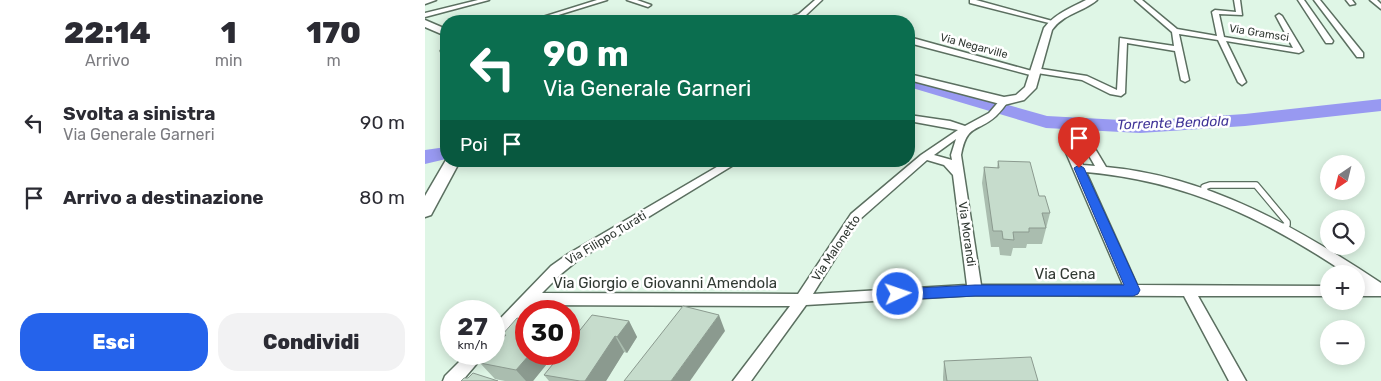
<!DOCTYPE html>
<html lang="it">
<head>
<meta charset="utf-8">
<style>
  body { margin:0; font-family:Rubik,sans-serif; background:#f2f2f3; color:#2b2b33; height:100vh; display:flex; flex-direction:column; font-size:19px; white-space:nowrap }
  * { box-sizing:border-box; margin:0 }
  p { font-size:16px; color:#7c7c81 }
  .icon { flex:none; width:28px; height:28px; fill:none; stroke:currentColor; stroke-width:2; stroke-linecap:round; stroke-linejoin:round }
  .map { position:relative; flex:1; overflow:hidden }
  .drawer { display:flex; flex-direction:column; background:#fff; width:425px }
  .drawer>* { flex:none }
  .guide { position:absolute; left:15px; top:15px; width:475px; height:152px; border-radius:20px; box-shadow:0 2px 12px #0003; background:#0b6e4f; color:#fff; overflow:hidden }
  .needle { width:32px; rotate:215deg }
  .fabs { position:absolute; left:895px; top:155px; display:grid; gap:10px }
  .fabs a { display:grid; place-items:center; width:45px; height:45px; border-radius:50%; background:#fff; box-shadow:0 2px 12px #0003; font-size:25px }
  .speed { position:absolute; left:15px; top:300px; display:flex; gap:10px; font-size:25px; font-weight:700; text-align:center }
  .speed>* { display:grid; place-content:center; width:65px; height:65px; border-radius:50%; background:#fff; box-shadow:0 2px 12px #0003; line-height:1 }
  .speed small { font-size:12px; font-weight:400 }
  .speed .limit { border:8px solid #d22; background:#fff; color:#111 }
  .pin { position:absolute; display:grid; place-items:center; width:42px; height:42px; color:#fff; margin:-51px -21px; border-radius:50% 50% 50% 0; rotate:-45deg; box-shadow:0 0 5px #0007 }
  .pin .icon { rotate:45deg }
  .me { position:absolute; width:55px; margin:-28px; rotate:87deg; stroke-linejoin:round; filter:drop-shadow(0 0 4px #0008) }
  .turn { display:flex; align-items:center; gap:18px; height:105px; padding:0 20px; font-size:22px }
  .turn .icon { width:65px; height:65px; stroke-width:2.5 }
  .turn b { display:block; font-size:35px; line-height:42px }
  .then { display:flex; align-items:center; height:48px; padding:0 20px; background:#0003; gap:10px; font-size:19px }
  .eta { display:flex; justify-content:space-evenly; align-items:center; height:85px; text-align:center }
  .eta b { font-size:30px; font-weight:800; line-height:35px }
  .action { display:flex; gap:10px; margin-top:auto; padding:10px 20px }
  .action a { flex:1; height:58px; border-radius:20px; background:#2563eb; color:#fff; font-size:20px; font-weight:800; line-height:58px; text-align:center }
  .action a+a { background:#f2f2f3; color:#2b2b33 }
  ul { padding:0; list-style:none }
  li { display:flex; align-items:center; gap:15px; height:75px; padding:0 20px }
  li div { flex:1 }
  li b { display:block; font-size:19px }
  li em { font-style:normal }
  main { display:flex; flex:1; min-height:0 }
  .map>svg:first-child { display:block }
</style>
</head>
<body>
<main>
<section class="drawer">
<div class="eta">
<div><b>22:14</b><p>Arrivo</p></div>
<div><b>1</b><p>min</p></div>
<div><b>170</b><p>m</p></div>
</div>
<ul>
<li><svg class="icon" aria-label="left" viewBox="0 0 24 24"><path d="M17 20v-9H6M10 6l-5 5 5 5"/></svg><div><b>Svolta a sinistra</b><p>Via Generale Garneri</p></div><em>90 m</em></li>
<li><svg class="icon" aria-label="arrive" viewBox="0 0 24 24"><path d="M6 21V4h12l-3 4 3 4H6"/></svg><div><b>Arrivo a destinazione</b></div><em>80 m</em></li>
</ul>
<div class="action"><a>Esci</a><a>Condividi</a></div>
</section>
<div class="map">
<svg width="956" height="381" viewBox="0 0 956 381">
  <rect width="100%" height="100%" fill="#dff6e6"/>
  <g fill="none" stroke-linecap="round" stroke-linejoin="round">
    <!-- river -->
    <g fill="#9899f1" fill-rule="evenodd">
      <polygon points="484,77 622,116 715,121 820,114 956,99 956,111 820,126 715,133 621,128 484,87"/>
      <polygon points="21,147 21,159 0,164 0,150"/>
    </g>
    <!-- service-far1 casing -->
    <g stroke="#5b6f60" stroke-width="5">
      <polyline id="service-far1" points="21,49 17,51 21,58"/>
    </g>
    <!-- service casing -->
    <g stroke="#5b6f60" stroke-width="8">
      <polyline id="service" points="780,192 779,187 785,185 831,185 862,222 862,225 857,227"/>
    </g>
    <!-- minor casing -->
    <g stroke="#5b6f60" stroke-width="3">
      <g id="minor">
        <polygon points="0,0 11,0 0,4"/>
        <polygon points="53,0 64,0 0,17 0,13"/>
        <polygon points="172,0 182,0 114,21 105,21"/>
        <polygon points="202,0 212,0 226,5 223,7"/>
        <polygon points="390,0 397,0 380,16 403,19 406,21 363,20 363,18 374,14"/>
        <polygon points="545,0 551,0 631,22 628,24 545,3"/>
        <polygon points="710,0 717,0 752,29 792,36 787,12 790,10 811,12 809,0 815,0 817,15 794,14 799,37 868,48 851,16 854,14 857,16 878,51 874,53 801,41 821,82 817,85 813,82 793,40 754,34 764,80 760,82 756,80 750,51 702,43 700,93 696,96 685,94 657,80 612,73 612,76 609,76 484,43 484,37 607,71 607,68 610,68 662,76 692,90 695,38 749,46 747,32"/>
        <polygon points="873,0 879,0 908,41 907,43 901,43"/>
        <polygon points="889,0 895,0 938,53 938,57 932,57"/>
        <polygon points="921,0 927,0 930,4 925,5"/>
        <polygon points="945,0 952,0 956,4 956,9"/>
        <path d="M579 98 583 101C580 106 575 112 571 116 552 133 542 123 536 155L556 285H698L639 148 644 145 669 147 681 167C783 176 873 228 956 283V296H931V286H939L931 280V274H922C839 218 761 181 661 172L712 285 904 286V296H773L821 381H804L759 296 550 295 381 305 326 381H308L365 306 107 305 74 340 69 341V325L126 266 143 254 302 161H315L153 260 136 274 117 293 373 294 426 214 496 155 533 130 484 121V115L525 121 540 126 564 113 576 99ZM531 139 526 155 527 160 509 155ZM651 151 662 152 670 166 658 165ZM502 160 519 165 528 175 542 285 388 294 434 220Z"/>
        <polygon points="42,354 60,354 37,381 18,381 20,376"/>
      </g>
    </g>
    <!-- tertiary casing -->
    <g stroke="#5b6f60" stroke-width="3">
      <path id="tertiary" d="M661 0H672C658 12 638 14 627 30L611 88 599 100 579 105 484 80V74L579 97 591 95 600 87 619 28C630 14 645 8 661 0Z"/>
    </g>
    <!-- secondary casing -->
    <g stroke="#5b6f60" stroke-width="3">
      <g id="secondary">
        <polygon points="0,20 21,29 21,36 0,27"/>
        <polygon points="21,160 35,161 6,215 0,217 0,196"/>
      </g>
    </g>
    <!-- service-far1 -->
    <use href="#service-far1" stroke="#fff" stroke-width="4"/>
    <!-- service -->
    <use href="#service" stroke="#fff" stroke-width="5.5"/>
    <!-- minor -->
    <use href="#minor" fill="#fff" fill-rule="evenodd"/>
    <!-- tertiary -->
    <use href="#tertiary" fill="#fff" fill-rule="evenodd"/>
    <!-- secondary -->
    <use href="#secondary" fill="#fff" fill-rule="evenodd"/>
  </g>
  <!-- wall -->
  <g fill="#aabdaf">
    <polygon points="573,161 614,196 625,213 617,244 602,244 601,248 588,248 586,256 575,255 574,247 566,247 557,183 559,167 572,168"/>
    <polygon points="101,320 101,354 130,354 108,381 80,381 70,379 55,363 79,337 77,335"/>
    <polygon points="204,321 212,337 202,353 199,352 181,381 124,381 119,375"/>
    <polygon points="519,361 613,381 518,381 518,377"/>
  </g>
  <!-- shaded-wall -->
  <g fill="#8b9a8f">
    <polygon points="294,315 300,331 265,381 246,381"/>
    <polygon points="204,321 212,337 202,353 192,337"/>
    <polygon points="190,336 199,352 181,381 160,381"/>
    <polygon points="105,354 130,354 108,381 101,381 91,370"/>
  </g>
  <!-- building -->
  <g fill="#c6dccc" stroke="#8b9a8f">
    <polygon points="573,161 605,162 614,196 620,196 625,213 617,213 621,228 604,228 604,232 588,232 589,240 578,239 577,231 568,231 559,167 574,168"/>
    <polygon points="258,306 294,315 246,381 199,381"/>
    <polygon points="167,315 204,321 192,337 190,336 160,381 155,381 119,375 136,354 144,354 144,344"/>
    <polygon points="92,318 101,320 101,354 105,354 91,370 55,363 64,354 69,354 69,348 81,335 77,335"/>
    <polygon points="606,357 613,381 522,381 519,361"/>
    <polygon points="48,373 73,381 36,381 39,378 43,378"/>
  </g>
  <!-- route -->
  <polygon fill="#2563eb" stroke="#184099" points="654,165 659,168 715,290 713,294 708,296 550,296 473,300 468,298 466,294 468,290 473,289 550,285 699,285 649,168"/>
  <g text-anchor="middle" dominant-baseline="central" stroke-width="5" stroke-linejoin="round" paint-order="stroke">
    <!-- far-street labels -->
    <g font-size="11" fill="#313933" stroke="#fff">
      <text transform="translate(834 33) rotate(9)">Via Gramsci</text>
      <text transform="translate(549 46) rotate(15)">Via Negarville</text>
    </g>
    <!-- street labels -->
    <g font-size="12" fill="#313933" stroke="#fff">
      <text transform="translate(542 234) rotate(82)">Via Morandi</text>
      <text transform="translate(181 238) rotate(-31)">Via Filippo Turati</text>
      <text transform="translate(411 248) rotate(-56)">Via Malonetto</text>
    </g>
    <!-- water labels -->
    <g font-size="14" font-style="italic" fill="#403498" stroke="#fff">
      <text transform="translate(748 123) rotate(-2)">Torrente Bendola</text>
    </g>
    <!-- near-street labels -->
    <g font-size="15" fill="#313933" stroke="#fff">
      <text x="640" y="274">Via Cena</text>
      <text x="240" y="283">Via Giorgio e Giovanni Amendola</text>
    </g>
  </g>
</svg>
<div class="fabs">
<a><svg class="needle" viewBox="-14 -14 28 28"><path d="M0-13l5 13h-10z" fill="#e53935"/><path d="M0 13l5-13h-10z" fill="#7c7c81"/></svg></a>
<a><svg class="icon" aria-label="search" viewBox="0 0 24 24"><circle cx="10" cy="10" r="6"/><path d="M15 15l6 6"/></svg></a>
<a>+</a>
<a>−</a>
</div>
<div class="speed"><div>27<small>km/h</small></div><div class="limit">30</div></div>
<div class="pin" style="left:654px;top:168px;background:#d93025"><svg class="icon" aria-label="arrive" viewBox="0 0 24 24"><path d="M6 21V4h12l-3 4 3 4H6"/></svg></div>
<svg class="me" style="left:473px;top:294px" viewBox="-20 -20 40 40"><circle r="17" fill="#2563eb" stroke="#fff" stroke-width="3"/><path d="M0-11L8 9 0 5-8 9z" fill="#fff"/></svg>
<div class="guide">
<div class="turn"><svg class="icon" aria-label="left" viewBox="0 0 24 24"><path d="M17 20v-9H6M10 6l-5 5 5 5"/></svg><div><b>90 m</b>Via Generale Garneri</div></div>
<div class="then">Poi<svg class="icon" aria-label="arrive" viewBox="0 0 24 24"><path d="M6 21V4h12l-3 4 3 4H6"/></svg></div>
</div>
</div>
</main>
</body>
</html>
